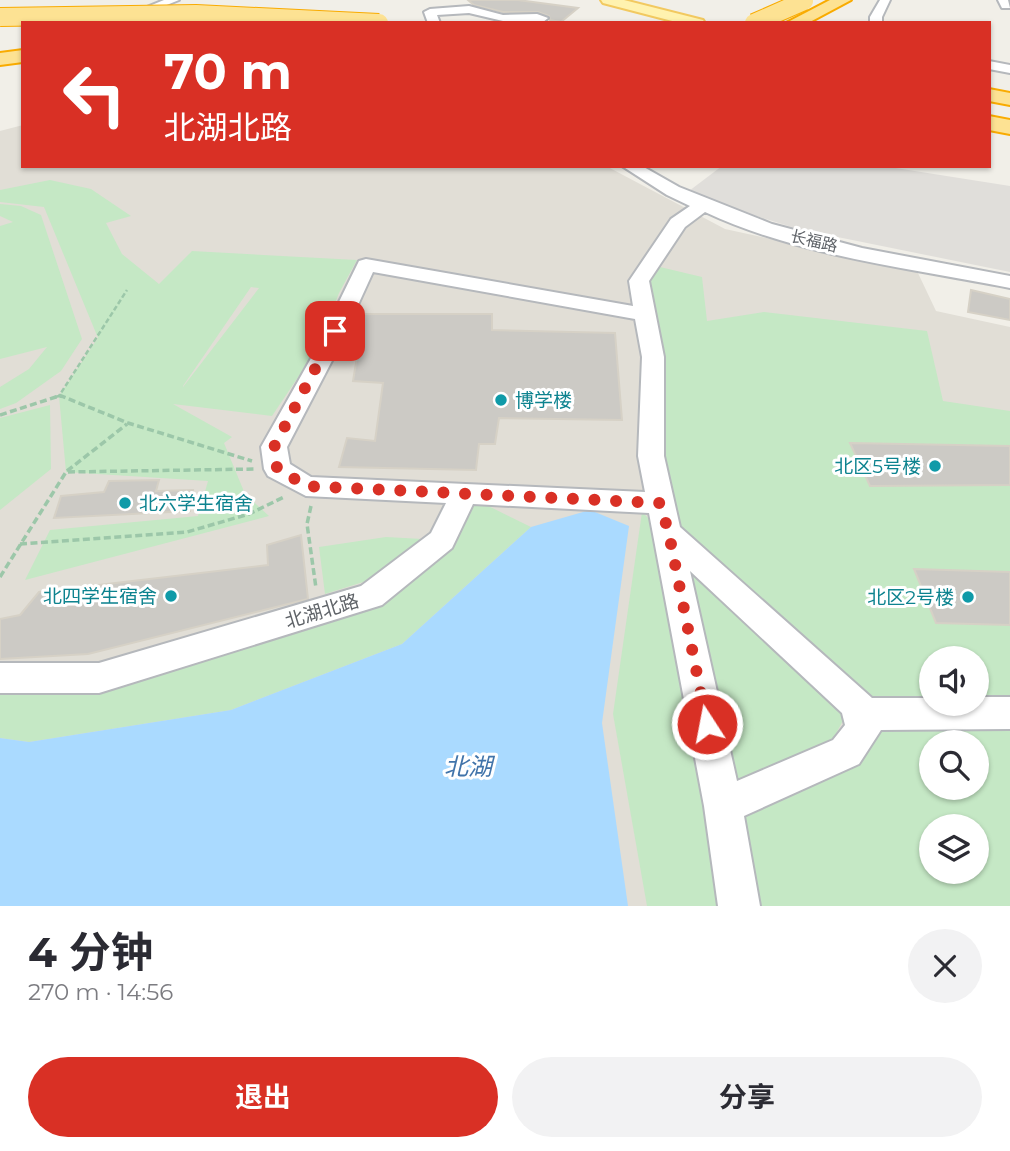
<!DOCTYPE html>
<html lang="zh">
<head>
<meta charset="utf-8">
<style>
  body { margin:0; font-family:Montserrat,"Noto Sans SC",sans-serif; background:#f2f2f3; color:#2b2b33; height:100vh; display:flex; flex-direction:column; font-size:26px; white-space:nowrap }
  * { box-sizing:border-box; margin:0 }
  p { font-size:23px; color:#7c7c81 }
  .icon { flex:none; width:38px; height:38px; fill:none; stroke:currentColor; stroke-width:2; stroke-linecap:round; stroke-linejoin:round }
  .map { position:relative; height:906px; overflow:hidden }
  .drawer { display:flex; flex-direction:column; background:#fff; flex:1 }
  .drawer>* { flex:none }
  .hud { position:absolute; left:21px; top:21px; width:970px; height:147px; border-radius:0px; box-shadow:0 2px 5px #0004; background:#d93025; color:#fff; overflow:hidden }
  .fabs { position:absolute; left:919px; top:646px; display:grid; gap:14px }
  .fabs a { display:grid; place-items:center; width:70px; height:70px; border-radius:50%; background:#fff; box-shadow:0 2px 5px #0004; font-size:35px }
  .pin { position:absolute; display:grid; place-items:center; width:60px; height:60px; color:#fff; margin:-30px; border-radius:14px; box-shadow:0 4px 10px #0006 }
  .me { position:absolute; width:77px; margin:-38px; rotate:349deg; stroke-linejoin:round; filter:drop-shadow(0 0 5px #0008) }
  .turn { display:flex; align-items:center; gap:24px; height:147px; padding:0 28px; font-size:32px }
  .turn .icon { width:91px; height:91px; stroke-width:2.5 }
  .turn b { display:block; font-size:49px; line-height:60px }
  .round { display:grid; place-items:center; flex:none; width:74px; height:74px; border-radius:37px; background:#f2f2f3 }
  .headline { display:flex; align-items:center; justify-content:space-between; height:119px; padding:0 28px }
  h1 { font-size:42px; font-weight:700; line-height:52px }
  .cta { display:flex; gap:14px; margin-top:auto; padding:14px 28px }
  .cta a { flex:1; height:80px; border-radius:42px; background:#d93025; color:#fff; font-size:28px; font-weight:700; line-height:80px; text-align:center }
  .cta a+a { background:#f2f2f3; color:#2b2b33 }
  .map>svg:first-child { display:block }
</style>
</head>
<body>
<div class="map">
<svg width="1010" height="906" viewBox="0 0 1010 906">
  <rect width="100%" height="100%" fill="#f1efe8"/>
  <!-- industrial -->
  <polygon fill="#e0deda" points="722,166 883,166 1010,186 1010,272 798,229 685,194"/>
  <!-- education -->
  <path fill="#e1ded6" fill-rule="evenodd" d="M23 125V166H606L725 229 917 271 936 311 1010 327V906H0V131ZM931 658H976V704H931ZM931 742H976V788H931ZM931 826H976V872H931Z"/>
  <!-- green -->
  <g fill="#c5e8c5" fill-rule="evenodd">
    <path d="M50 180 91 189 131 216 106 223 122 254 159 284 192 251 357 260 339 293 317 349 272 416 173 404 232 437 224 443 245 494 269 516 25 580 50 530 198 516 208 481 66 472 59 396 98 338 44 207 0 202V190ZM251 287 259 288 183 387V386Z"/>
    <polygon points="0,204 21,206 41,215 82,339 61,371 16,403 0,409 0,387 29,369 47,347 0,359 0,226 13,222 0,216"/>
    <path d="M660 267 702 277 707 321 764 312 927 331 943 401 1010 411V446L870 486 1010 485V906H745L723 806 846 752 861 714 669 534 640 286ZM931 658H976V704H931ZM931 742H976V788H931ZM931 826H976V872H931Z"/>
    <polygon points="50,405 51,469 0,510 0,418"/>
    <polygon points="464,494 531,527 402,644 231,710 29,742 0,738 0,678 99,678 371,596 373,579 325,594 319,547 386,537 441,540"/>
    <polygon points="642,512 677,546 728,906 647,906 613,714"/>
    <polygon points="681,549 846,715 832,741 736,784"/>
  </g>
  <!-- water -->
  <polygon fill="#aadaff" points="590,510 629,526 602,723 628,906 0,906 0,738 29,742 231,710 402,644 531,527"/>
  <!-- building -->
  <g fill="#cccac5" stroke="#d6d1c6" stroke-width="2">
    <polygon points="468,0 518,0 578,8 561,22 550,20 549,16 538,12 503,12 474,5"/>
    <polygon points="971,290 1010,299 1010,320 968,312"/>
    <polygon points="364,314 492,314 492,330 615,333 622,420 499,418 495,444 479,444 476,470 339,467 347,438 375,441 383,383 353,381"/>
    <polygon points="850,443 1010,446 1010,485 870,486"/>
    <polygon points="159,480 156,491 193,490 190,511 54,518 61,496 104,492 109,481"/>
    <polygon points="301,535 308,599 88,654 0,659 0,619 20,615 39,592 268,565 267,545"/>
    <polygon points="914,569 1010,572 1010,625 936,623"/>
  </g>
  <g fill="none" stroke-linecap="round" stroke-linejoin="round">
    <!-- minor casing -->
    <g stroke="#b5b8bc" stroke-width="4">
      <g id="minor">
        <polygon points="164,0 179,0 130,20 120,18"/>
        <polygon points="880,0 890,0 882,17 882,23 870,23 870,17"/>
        <polygon points="998,0 1008,0 1010,8 1002,8"/>
        <polygon points="469,6 503,15 537,14 548,18 542,23 503,21 469,13 437,15 440,23 428,23 424,12 430,9"/>
        <polygon points="989,61 1010,65 1010,73 989,69"/>
        <path d="M622 166H642L679 187 772 224 862 248 1010 276V288C909 268 799 256 705 212L685 227 649 281 664 357V456L680 527 872 698H931V704H976V697H1010V729L881 730 859 764 744 816 760 906H718L704 806 649 513 473 504 452 548 382 605 99 693H0V663H99L361 586 431 533 446 503 306 496 268 476 264 469 261 447 314 353 359 261 366 259 633 306 629 281 671 219 690 206 667 195ZM373 272 635 319 642 357 638 456 645 492 311 477 290 464 287 447 336 353ZM690 571 842 713 845 725 833 740 737 781Z"/>
      </g>
    </g>
    <!-- major casing -->
    <g stroke="#f2c960" stroke-width="4">
      <polygon id="major" points="601,0 624,0 703,20 705,23 680,23 603,3"/>
    </g>
    <!-- highway casing -->
    <g stroke="#f9ab00" stroke-width="4">
      <g id="highway">
        <polygon points="830,0 851,0 808,23 786,23"/>
        <polygon points="23,50 23,62 0,65 0,53"/>
        <polygon points="989,89 1010,93 1010,105 989,101"/>
        <polygon points="989,116 1010,120 1010,134 989,130"/>
      </g>
    </g>
    <!-- path-far1 -->
    <g stroke="#9cc7a9" stroke-width="2.5" stroke-dasharray="5 2.5" stroke-linecap="butt">
      <polyline points="55,397 59,396"/>
      <polyline points="62,397 59,396 127,290"/>
    </g>
    <!-- path -->
    <g stroke="#9cc7a9" stroke-width="3.5" stroke-dasharray="7 3.5" stroke-linecap="butt">
      <polyline points="59,395 128,423 252,461"/>
      <polyline points="0,415 59,396"/>
      <polyline points="67,471 127,424"/>
      <polyline points="311,506 307,524 316,588"/>
      <polyline points="20,544 187,532 249,514 284,497"/>
      <polyline points="0,577 66,472 255,469"/>
    </g>
    <!-- minor -->
    <use href="#minor" fill="#fff" fill-rule="evenodd"/>
    <!-- major -->
    <use href="#major" fill="#fff2af" fill-rule="evenodd"/>
    <!-- highway -->
    <use href="#highway" fill="#fde293" fill-rule="evenodd"/>
    <!-- highway-bridge casing -->
    <g stroke="#f9ab00" stroke-width="20" stroke-linecap="butt">
      <g id="highway-bridge">
        <polyline points="0,17 196,14 379,23"/>
        <polyline points="754,23 804,1"/>
      </g>
    </g>
    <!-- highway-bridge -->
    <use href="#highway-bridge" stroke="#fde293" stroke-width="18"/>
  </g>
  <g fill="none" stroke-linecap="round" stroke-linejoin="round">
    <!-- route -->
    <polyline stroke="#d93025" stroke-width="12" stroke-dasharray="0 21.6" points="335,331 274,447 277,468 306,486 660,503 669,534 707,724"/>
  </g>
  <!-- markers -->
  <g fill="#0f9aa8" stroke="#fff" stroke-width="2.5">
    <circle cx="501" cy="400" r="7"/>
    <circle cx="935" cy="466" r="7"/>
    <circle cx="125" cy="503" r="7"/>
    <circle cx="171" cy="596" r="7"/>
    <circle cx="968" cy="597" r="7"/>
  </g>
  <g text-anchor="middle" dominant-baseline="central" stroke-width="6" stroke-linejoin="round" paint-order="stroke">
    <!-- far-street labels -->
    <g font-size="16" fill="#5f6368" stroke="#fff">
      <text transform="translate(814 241) rotate(13)">长福路</text>
    </g>
    <!-- culture labels -->
    <g font-size="19" fill="#0d838f" stroke="#fff" text-anchor="end">
      <text x="515" y="400" text-anchor="start">博学楼</text>
      <text x="921" y="466">北区5号楼</text>
      <text x="139" y="503" text-anchor="start">北六学生宿舍</text>
      <text x="157" y="596">北四学生宿舍</text>
      <text x="954" y="597">北区2号楼</text>
    </g>
    <!-- street labels -->
    <g font-size="19" fill="#5f6368" stroke="#fff">
      <text transform="translate(322 611) rotate(-17)">北湖北路</text>
    </g>
    <!-- near-water labels -->
    <g font-size="24" font-style="italic" fill="#4174aa" stroke="#fff">
      <text x="468" y="766">北湖</text>
    </g>
  </g>
</svg>
<div class="fabs">
<a><svg class="icon" aria-label="sound" viewBox="0 0 24 24"><path d="M4 9h4l5-4v14l-5-4H4zM17 9q2 3 0 6"/></svg></a>
<a><svg class="icon" aria-label="search" viewBox="0 0 24 24"><circle cx="10" cy="10" r="6"/><path d="M15 15l6 6"/></svg></a>
<a><svg class="icon" aria-label="layers" viewBox="0 0 24 24"><path d="M12 4l9 5-9 5-9-5zM3 14l9 5 9-5"/></svg></a>
</div>
<div class="pin" style="left:335px;top:331px;background:#d93025"><svg class="icon" aria-label="arrive" viewBox="0 0 24 24"><path d="M6 21V4h12l-3 4 3 4H6"/></svg></div>
<svg class="me" style="left:707px;top:724px" viewBox="-20 -20 40 40"><circle r="17" fill="#d93025" stroke="#fff" stroke-width="3"/><path d="M0-11L8 9 0 5-8 9z" fill="#fff"/></svg>
<div class="hud">
<div class="turn"><svg class="icon" aria-label="left" viewBox="0 0 24 24"><path d="M17 20v-9H6M10 6l-5 5 5 5"/></svg><div><b>70 m</b>北湖北路</div></div>
</div>
</div>
<section class="drawer">
<div class="headline"><div><h1>4 分钟</h1><p>270 m · 14:56</p></div><a class="round"><svg class="icon" aria-label="close" viewBox="0 0 24 24"><path d="M6 6l12 12M18 6L6 18"/></svg></a></div>
<div class="cta"><a>退出</a><a>分享</a></div>
</section>
</body>
</html>
